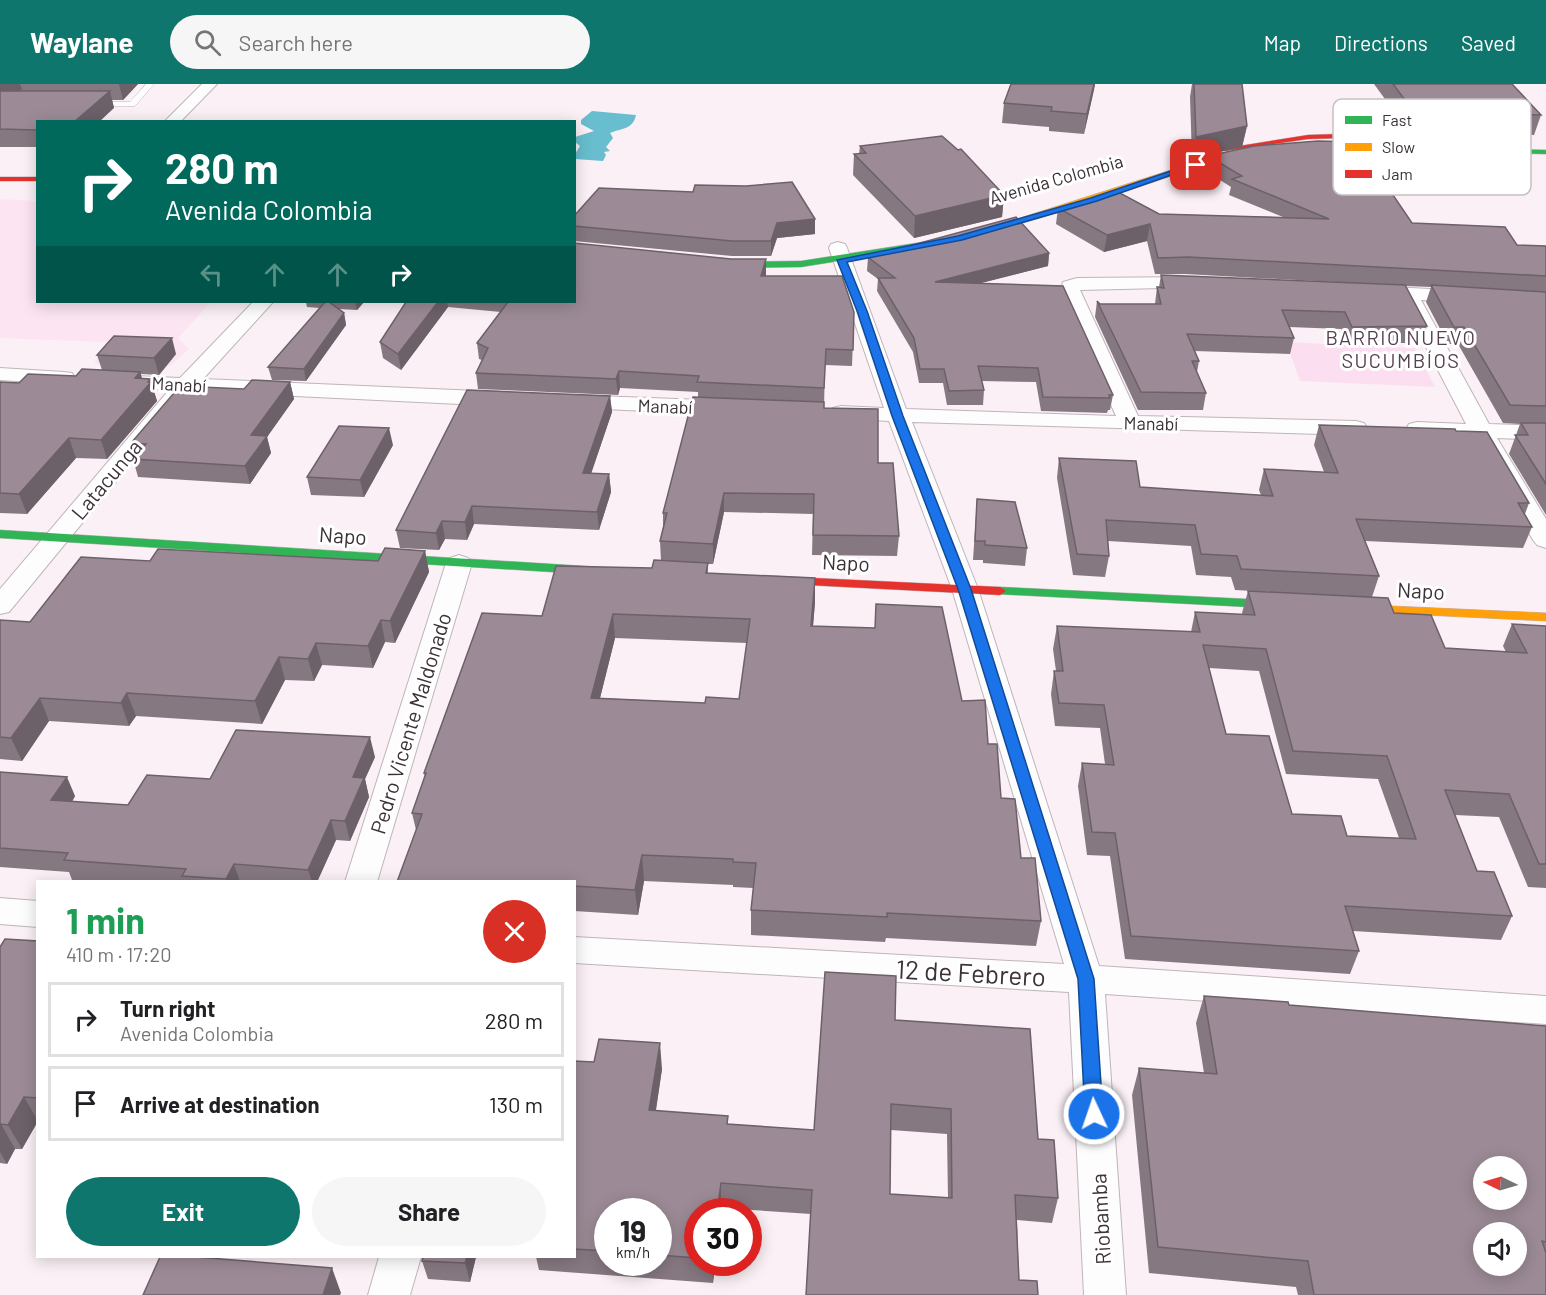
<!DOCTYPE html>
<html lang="en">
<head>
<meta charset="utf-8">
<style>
  body { margin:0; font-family:Barlow,sans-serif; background:#f6f6f6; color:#202124; height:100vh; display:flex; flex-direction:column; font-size:22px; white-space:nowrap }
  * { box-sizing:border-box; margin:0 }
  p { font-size:20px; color:#757577 }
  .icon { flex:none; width:33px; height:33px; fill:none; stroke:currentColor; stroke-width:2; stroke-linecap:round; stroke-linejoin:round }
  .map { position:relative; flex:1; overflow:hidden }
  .side { position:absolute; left:36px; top:796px; width:540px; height:378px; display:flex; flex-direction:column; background:#fff; border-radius:0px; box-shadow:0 3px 15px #0003 }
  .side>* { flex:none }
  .guide { position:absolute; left:36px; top:36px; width:540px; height:183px; border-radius:0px; box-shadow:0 3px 15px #0003; background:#00695c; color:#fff; overflow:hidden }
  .needle { width:39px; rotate:275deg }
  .fabs { position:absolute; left:1473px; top:1072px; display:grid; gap:12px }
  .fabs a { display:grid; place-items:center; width:54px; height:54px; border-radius:50%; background:#fff; box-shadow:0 3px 15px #0003; font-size:30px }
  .speed { position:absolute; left:594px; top:1114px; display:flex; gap:12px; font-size:30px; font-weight:700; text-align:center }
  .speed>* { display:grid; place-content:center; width:78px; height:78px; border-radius:50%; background:#fff; box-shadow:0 3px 15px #0003; line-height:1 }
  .speed small { font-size:15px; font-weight:400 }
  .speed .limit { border:9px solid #d22; background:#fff; color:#111 }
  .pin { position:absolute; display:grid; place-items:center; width:51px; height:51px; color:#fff; margin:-26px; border-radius:12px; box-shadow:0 3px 9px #0006 }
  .me { position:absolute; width:66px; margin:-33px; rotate:357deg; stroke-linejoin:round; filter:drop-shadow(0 0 4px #0008) }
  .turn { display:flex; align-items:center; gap:21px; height:126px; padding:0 30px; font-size:27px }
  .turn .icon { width:78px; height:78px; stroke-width:2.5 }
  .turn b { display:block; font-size:42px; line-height:51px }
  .lanes { display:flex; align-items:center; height:57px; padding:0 30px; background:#0003; justify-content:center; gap:30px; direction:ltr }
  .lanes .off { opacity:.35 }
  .round { display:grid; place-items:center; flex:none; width:63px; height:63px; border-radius:32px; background:#f6f6f6 }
  .head { display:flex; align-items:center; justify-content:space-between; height:102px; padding:0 30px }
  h1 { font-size:36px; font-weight:700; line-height:45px; color:#1e9e55 }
  .primary-button { display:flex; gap:12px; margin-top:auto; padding:12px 30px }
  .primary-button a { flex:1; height:69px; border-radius:36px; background:#0f766e; color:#fff; font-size:24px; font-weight:700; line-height:69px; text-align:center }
  .primary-button a+a { background:#f6f6f6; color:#202124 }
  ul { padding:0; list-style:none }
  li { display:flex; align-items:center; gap:18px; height:75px; margin:0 12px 9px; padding:0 18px; border:3px solid #e0e0e0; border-radius:0px }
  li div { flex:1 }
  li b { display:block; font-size:22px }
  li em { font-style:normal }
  header { display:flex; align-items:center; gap:36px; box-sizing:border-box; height:84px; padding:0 30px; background:#0f766e; color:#fff }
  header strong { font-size:28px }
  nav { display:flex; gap:33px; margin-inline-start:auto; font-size:21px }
  .search { width:420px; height:54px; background:#f6f6f6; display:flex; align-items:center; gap:15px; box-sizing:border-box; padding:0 21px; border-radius:33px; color:#757577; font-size:22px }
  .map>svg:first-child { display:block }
</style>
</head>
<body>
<header>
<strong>Waylane</strong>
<div class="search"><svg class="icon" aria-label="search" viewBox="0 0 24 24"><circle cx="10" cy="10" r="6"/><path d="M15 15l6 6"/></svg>Search here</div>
<nav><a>Map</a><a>Directions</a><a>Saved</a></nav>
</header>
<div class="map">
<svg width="1546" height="1211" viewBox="0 0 1546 1211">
  <rect width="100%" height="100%" fill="#faf0f5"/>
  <!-- built -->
  <polygon fill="#fce4f2" points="0,115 37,117 38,218 211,218 178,254 189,265 170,282 94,280 106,258 0,254"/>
  <!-- green -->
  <polygon fill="#fbdff0" points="1286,258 1415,264 1435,303 1300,297"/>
  <!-- water -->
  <path fill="#68bece" d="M592 27 636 31C633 46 621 44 610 49L613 54 606 63 610 67 604 68 606 71 603 77 575 75V70L580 62 575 58V53L594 47 581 40V36Z"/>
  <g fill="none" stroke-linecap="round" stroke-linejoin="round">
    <!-- lane casing -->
    <g stroke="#beb5ba" stroke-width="1">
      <polygon id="lane" points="146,0 154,0 135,22 93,22 89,20 93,18 130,18"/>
    </g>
    <!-- street casing -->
    <g stroke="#beb5ba" stroke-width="2">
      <g id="street">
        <polygon points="202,0 217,0 180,38 164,38"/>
        <polygon points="838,158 845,160 847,164 906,325 1116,332 1060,207 1063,198 1077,194 1197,193 1204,195 1207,199 1204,203 1080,206 1138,332 1356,337 1364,339 1367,344 1364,349 1356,351 912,338 978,505 1099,882 1546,912 1546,940 1105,910 1126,1211 1084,1211 1069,908 574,879 574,853 1064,880 952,505 889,337 833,334 830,329 833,324 841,322 884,324 829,164 831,160"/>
        <polygon points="1372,202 1546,211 1546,223 1421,216 1489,340 1546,342 1546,356 1497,354 1546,435 1546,464 1537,461 1533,456 1474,354 1417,352 1409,350 1406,345 1409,340 1417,338 1466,340 1401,215 1365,212 1362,208 1365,204"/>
        <polygon points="253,218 273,218 203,295 501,308 509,310 512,315 509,320 501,322 191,307 9,528 0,530 0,505 169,306 113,303 105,302 102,297 105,292 113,291 180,294"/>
        <polygon points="0,284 64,288 72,289 75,294 72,299 64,300 0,296"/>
        <polygon points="571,311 729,317 737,319 740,324 737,329 729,331 563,323 560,318 563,313"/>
        <polygon points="459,471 468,474 472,479 377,798 345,798 446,479 450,474"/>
        <polygon points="0,814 38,817 38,843 0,840"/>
        <polygon points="379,1173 421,1173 410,1211 368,1211"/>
      </g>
    </g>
    <!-- fast casing -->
    <g stroke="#beb5ba" stroke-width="1">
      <g id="fast">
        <polygon points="1317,62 1546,66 1546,70 1314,66 1313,64"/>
        <polygon points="930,157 933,158 933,162 801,183 722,184 718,181 722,178 801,177"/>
        <polygon points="0,446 600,483 606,487 600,491 0,454"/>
        <polygon points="1000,503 1289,517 1295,521 1289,525 996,510 994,507 996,504"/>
      </g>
    </g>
    <!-- slow casing -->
    <g stroke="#beb5ba" stroke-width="1">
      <g id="slow">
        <polygon points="1250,68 1253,68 1253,72 1198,83 1097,117 980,151 973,149 1193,79"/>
        <polygon points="1347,520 1546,529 1546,537 1343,527 1341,524 1343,521"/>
      </g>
    </g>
    <!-- jam casing -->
    <g stroke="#beb5ba" stroke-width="1">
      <g id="jam">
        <polygon points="1340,50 1343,50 1343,54 1308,55 1225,67 1221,65 1308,51"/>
        <rect x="0" y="93" width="38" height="4"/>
        <polygon points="772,492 1000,503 1006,507 1000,511 768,499 766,496"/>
      </g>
    </g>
    <!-- lane -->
    <use href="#lane" fill="#fefdfe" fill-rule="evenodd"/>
    <!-- street -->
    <use href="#street" fill="#fefdfe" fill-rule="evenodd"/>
    <!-- fast -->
    <use href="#fast" fill="#30b455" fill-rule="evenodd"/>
    <!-- slow -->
    <use href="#slow" fill="#ff9f0a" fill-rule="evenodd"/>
    <!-- jam -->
    <use href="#jam" fill="#e5322d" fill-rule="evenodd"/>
  </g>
  <!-- wall -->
  <g fill="#867881" fill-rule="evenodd">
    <polygon points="0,0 138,0 123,16 112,16 114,24 38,38 38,63 0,63"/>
    <polygon points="1011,0 1095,0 1084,50 1049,47 1049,43 1002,39 1004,19"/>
    <polygon points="1192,0 1242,0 1247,42 1242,63 1192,74 1190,13"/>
    <polygon points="1374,0 1512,0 1541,31 1534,51 1409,48"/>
    <polygon points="860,62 1004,111 1002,133 914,154 853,91 854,70 859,70"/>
    <polygon points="1208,72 1412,139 1517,161 1546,162 1546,431 1509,370 1520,340 1503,339 1458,260 1448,260 1426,218 1431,203 1406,202 1427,242 1422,259 1347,259 1341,245 1289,243 1294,254 1290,270 1195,267 1199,277 1197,288 1206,309 1203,326 1138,326 1095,233 1097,217 1100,220 1155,220 1157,203 1159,203 1161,191 1354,199 1185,190 1155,190 1147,157 1104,168 1056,140 1058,124 1159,130 1283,133 1229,111 1231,103 1206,87"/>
    <polygon points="574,132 815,135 815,150 777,154 771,172 732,172 574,157"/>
    <polygon points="1049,169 1048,182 980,199 1113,311 1110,326 1108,326 1107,329 1041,327 1036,298 982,297 984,306 983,321 947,321 943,299 919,299 913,268 877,207 878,195 867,187 868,173"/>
    <path d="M731 175H766V192L854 228 852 282 825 281 824 324 878 379 899 452 897 472 812 471 813 430 724 428 713 480H708V489L815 518 813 542 875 544 876 520 962 617 988 660 1001 714 1041 837 1036 862 886 854 885 858 751 851V826L753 804 733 803V801L644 797 638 831 574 827V798L416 746 412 729 425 693 424 689 542 532 652 484 661 477 660 457 663 443V429L698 313V308L620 304 618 311 478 305 476 289 482 276 479 275 477 259 501 228 448 223 401 286 383 274 380 258 406 218H574ZM615 554 747 559 739 615 705 619 600 614Z"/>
    <polygon points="306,218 364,218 357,226 339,225 344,229 346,241 306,297 272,296 268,283 320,224 307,223"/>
    <polygon points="176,270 159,291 141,290 142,295 150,295 157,317 107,375 76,374 27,430 0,429 0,298 19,299 76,292 102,286 97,271"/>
    <polygon points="290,298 294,315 267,353 271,369 250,400 138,393 133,375 135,372 131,359 244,305"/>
    <polygon points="610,312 612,328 591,390 609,390 611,408 599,446 474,440 467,456 445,455 439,466 400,464 396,446"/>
    <path d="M1319 341 1456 347 1529 419 1525 430 1532 443 1523 464 1365 457 1379 492 1372 513 1445 564 1506 568 1503 562 1512 540 1546 542V804L1528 803 1499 733 1455 731 1477 787 1512 832 1501 856 1353 847 1359 867 1350 890 1125 875 1110 772 1087 771 1078 702 1082 679 1105 680 1100 644 1055 642 1051 610 1054 587H1056L1053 565 1057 542 1191 548 1195 528 1243 531 1242 529 1248 507 1327 511 1235 506 1231 493 1196 491 1191 462 1108 457 1109 472 1105 493 1073 491 1057 394 1059 374 1140 403 1261 411 1259 406 1264 385 1324 388 1314 361ZM1209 584 1259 587 1286 690 1378 695 1399 754 1347 752 1292 730 1226 650Z"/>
    <polygon points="393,361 364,413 311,411 307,393"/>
    <polygon points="977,415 1027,464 1025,482 983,479 983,476 973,476"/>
    <polygon points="425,467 429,488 395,559 385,558 373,584 322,581 314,597 285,596 262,640 136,632 129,642 49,637 22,677 0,675 0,536 30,538 150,477 378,477"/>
    <polygon points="375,673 365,695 369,713 350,757 336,756 317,798 103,798 72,796 69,788 0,783 0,688 75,712 72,718 128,721 210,695"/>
    <polygon points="38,857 38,1037 22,1065 15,1065 7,1080 0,1079 0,863"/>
    <polygon points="1204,912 1289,921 1546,942 1546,1211 1298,1211 1296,1203 1149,1189 1132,1011 1139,984 1204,989 1196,939"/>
    <path d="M895 936 1038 1055 1058 1114 1052 1139 1017 1136 1019 1196 1038 1211 811 1130 722 1124 721 1128H698V1179H715L713 1199 539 1186 536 1173H574V977L662 985 656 1026 729 1040 814 1046ZM891 1046 947 1050 948 1114 890 1110ZM608 1128H658V1179H608Z"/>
    <polygon points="423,1173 476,1173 470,1198 428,1195 422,1177"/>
  </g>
  <!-- shaded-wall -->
  <g fill="#6d6169">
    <polygon points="0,0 20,0 22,5 8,16 0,16"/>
    <polygon points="119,0 138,0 123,16"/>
    <polygon points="1094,0 1095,0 1094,6 1084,50 1087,30"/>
    <polygon points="110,7 114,24 99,38 74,38"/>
    <polygon points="1247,42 1242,63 1192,74 1196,53"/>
    <polygon points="1004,111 1002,133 914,154 915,132"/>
    <polygon points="815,135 815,150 777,154 771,172 771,157 777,139"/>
    <polygon points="1150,140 1147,157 1104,168 1107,151"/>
    <polygon points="1049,169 1048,182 934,211 935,198"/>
    <polygon points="766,175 766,190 761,207 761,192"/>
    <polygon points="355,218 364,218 357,226"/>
    <polygon points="438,218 447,218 448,223 401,286 398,270"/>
    <polygon points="344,229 346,241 306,297 304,285"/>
    <polygon points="172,254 176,270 159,291 154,274"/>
    <polygon points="619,287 620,304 618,311 616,295"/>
    <polygon points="140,288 145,305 148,298 150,295 157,317 107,375 101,356 135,294"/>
    <polygon points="290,298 294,315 267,353 271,369 250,400 245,382 251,351"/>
    <polygon points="610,312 612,328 585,407 583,389"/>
    <polygon points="389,344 393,361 364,413 360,396"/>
    <polygon points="69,354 76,374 27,430 19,410"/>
    <polygon points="609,390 611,408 599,446 597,428"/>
    <polygon points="724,409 724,428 713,480 713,460"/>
    <polygon points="472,422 474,440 467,456 465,438"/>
    <polygon points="442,437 445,455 439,466 436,449"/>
    <polygon points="425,467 429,488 395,559 390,537"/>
    <polygon points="815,494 815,518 811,566 811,542"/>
    <polygon points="613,530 615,554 594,638 591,614"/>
    <polygon points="381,536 385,558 373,584 368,562"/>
    <polygon points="316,559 322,581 314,597 308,575"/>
    <polygon points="279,573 285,596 262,640 255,617"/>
    <polygon points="127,609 136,632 129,642 121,619"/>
    <polygon points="40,614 49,637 22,677 11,654"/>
    <polygon points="370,653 375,673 365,695 369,713 350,757 345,737 353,693"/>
    <polygon points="67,693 75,712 60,736 51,716"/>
    <polygon points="331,736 336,756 317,798 312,798 308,786"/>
    <polygon points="642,771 644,797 638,831 635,806"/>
    <polygon points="234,780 240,798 227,798 226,795"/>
    <polygon points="660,959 662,985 652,1051 649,1026"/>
    <polygon points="24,1013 38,1037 22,1065 8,1041"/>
    <polygon points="1,1040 15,1065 7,1080 0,1068 0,1042"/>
    <polygon points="721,1099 721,1128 717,1128"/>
    <polygon points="467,1173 476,1173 470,1198 465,1179"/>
    <polygon points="712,1179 715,1179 713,1199"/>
    <polygon points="332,1184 341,1209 340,1211 323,1211"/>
  </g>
  <!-- building -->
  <g fill="#9c8b96" stroke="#6d6169" stroke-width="1.5" fill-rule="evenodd">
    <polygon points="1011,0 1094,0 1087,30 1051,27 1052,23 1004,19"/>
    <polygon points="1194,0 1242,0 1247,42 1196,53"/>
    <polygon points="1393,0 1512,0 1541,31 1414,28"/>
    <polygon points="0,7 110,7 74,38 38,38 38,46 0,45"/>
    <polygon points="942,52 958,66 961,65 1004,111 915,132 854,70 866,69 860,62"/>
    <polygon points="1318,57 1357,58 1412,139 1505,143 1517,161 1546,162 1546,192 1188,173 1158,174 1150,140 1107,151 1058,124 1120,109 1159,130 1329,135 1232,95 1242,92 1208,72 1254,62"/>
    <polygon points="792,98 815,135 777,139 771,157 732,157 574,142 574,132 599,104 693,108 695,101 746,102"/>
    <polygon points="1016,133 1049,169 935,198 1063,202 1113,311 1109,311 1110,314 1043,313 1038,284 978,282 984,306 949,307 944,285 920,285 914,254 878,194 895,194 868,173"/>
    <polygon points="574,159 731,175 766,175 761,192 842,192 854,228 853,266 826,265 824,304 697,298 699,292 619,287 616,295 476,289 488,264 477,259 508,218 574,218"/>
    <polygon points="1161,191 1405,201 1427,242 1352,243 1345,228 1282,226 1294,254 1187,250 1199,277 1192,277 1206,309 1141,308 1097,217 1100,220 1161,220 1157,203 1164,204"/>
    <polygon points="1431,201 1546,208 1546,322 1510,321 1464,243 1454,243"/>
    <polygon points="325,218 329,218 344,229 304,285 268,283"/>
    <polygon points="406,218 438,218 398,270 380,258"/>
    <polygon points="114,252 172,254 154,274 97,271"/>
    <polygon points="82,285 140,288 135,294 150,295 148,298 151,298 101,356 69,354 19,410 0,409 0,298 19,299 28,290 76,292"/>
    <polygon points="252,296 290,298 251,351 267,352 245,382 133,375 146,360 131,359 180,302 244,305"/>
    <polygon points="467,306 610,312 583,389 609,390 597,428 472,422 465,438 442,437 436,449 396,446"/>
    <polygon points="693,313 824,318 824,324 878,325 878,379 893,379 899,452 813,451 814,410 724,409 713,460 660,457 667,429 663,429"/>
    <polygon points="1521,339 1546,339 1546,400 1515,351 1528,351"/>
    <polygon points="1319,341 1455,345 1456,347 1487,348 1529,419 1518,419 1532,443 1356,435 1379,492 1241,485 1237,472 1201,470 1195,441 1106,436 1109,472 1077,470 1059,374 1136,377 1140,403 1273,412 1264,385 1338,389"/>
    <polygon points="339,342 389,344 360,396 307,393"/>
    <polygon points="977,415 1015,418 1027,464 985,461 985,457 975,457"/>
    <polygon points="385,464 425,467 390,537 381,536 368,562 316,559 308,575 279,573 255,617 127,609 121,619 40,614 11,654 0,653 0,536 30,538 81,473 150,477 158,465 378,477"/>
    <path d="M654 476 708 479 706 489 815 494 811 542 875 544 876 520 942 523 962 617 985 616 988 660H997L1001 714 1015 715 1021 774H1035L1041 837 887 829V833L751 826 756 779 733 778V775L642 771 635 806 574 802V798H397L422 730 412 729 426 689H424L482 529 542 532 556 482 652 484ZM613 530 750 535 739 615 706 613 705 619 591 614Z"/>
    <path d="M1248 507 1388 514 1394 529 1431 531 1445 564 1527 569 1512 540 1546 542V780H1539L1509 710 1445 706 1477 787 1494 788 1512 832 1345 822 1359 867 1131 852 1115 749 1092 748 1082 679 1114 681 1104 621 1059 619 1054 587H1063L1057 542 1200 548 1195 528 1255 531ZM1203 561 1266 565 1293 667 1387 672 1416 755 1347 752 1341 732 1292 730 1269 652 1226 650Z"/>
    <polygon points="236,646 370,653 353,693 364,694 345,737 331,736 308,786 234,780 226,795 182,792 186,785 64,776 68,769 0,764 0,688 67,693 51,716 128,721 147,691 210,695"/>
    <polygon points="5,855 38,857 38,1014 24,1013 8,1041 1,1040 0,1042 0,863"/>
    <path d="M825 888 896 892 895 936 1030 945 1038 1055 1054 1056 1058 1114 1015 1111 1019 1196 1037 1197 1038 1211H806L812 1106 721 1099 717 1128H698V1174L658 1171V1128H608V1167L574 1165V977L594 978 599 955 660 959 649 1026 728 1032 727 1040 814 1046ZM891 1020 951 1025 952 1114 890 1110Z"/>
    <path d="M1204 912 1288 918 1289 921 1546 942V1158L1542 1157 1546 1169V1211H1314L1308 1177 1158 1163 1139 984 1217 990ZM1484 1083H1516V1116H1484ZM1484 1149H1516V1182H1484Z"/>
    <polygon points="160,1173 196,1173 332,1184 323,1211 143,1211"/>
    <polygon points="423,1173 467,1173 465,1179 422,1177"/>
  </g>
  <!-- route -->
  <polygon fill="#1a73e8" stroke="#114b97" stroke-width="1.5" points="1194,79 1200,81 1097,117 962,156 847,178 867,227 903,332 971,505 1094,895 1103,1030 1100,1036 1094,1038 1087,1036 1085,1030 1078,895 958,505 892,332 857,227 837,176 958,152 1091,114"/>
  <g text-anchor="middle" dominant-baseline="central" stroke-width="6" stroke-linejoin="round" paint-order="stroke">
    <!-- far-street labels -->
    <g font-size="18" fill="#3b3137" stroke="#fff">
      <text transform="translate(1056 95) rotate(-16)">Avenida Colombia</text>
      <text transform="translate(179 300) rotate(3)">Manabí</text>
      <text transform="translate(665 322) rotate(2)">Manabí</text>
      <text transform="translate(1151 339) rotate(1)">Manabí</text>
    </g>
    <!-- far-quarter labels -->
    <g font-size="20" letter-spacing="1.5" fill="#56414f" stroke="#fff">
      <text x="1401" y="253">BARRIO NUEVO<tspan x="1401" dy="23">SUCUMBÍOS</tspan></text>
    </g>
    <!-- street labels -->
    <g font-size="21" fill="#3b3137" stroke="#fff">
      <text transform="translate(106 395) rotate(-50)">Latacunga</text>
      <text transform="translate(343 451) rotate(4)">Napo</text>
      <text transform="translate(846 478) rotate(3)">Napo</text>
      <text transform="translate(1421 506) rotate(3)">Napo</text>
      <text transform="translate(410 639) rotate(-73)">Pedro Vicente Maldonado</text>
      <text transform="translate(1100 1135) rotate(-93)">Riobamba</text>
    </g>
    <!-- near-street labels -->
    <g font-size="26" fill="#3b3137" stroke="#fff">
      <text transform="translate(971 888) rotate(3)">12 de Febrero</text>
    </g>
  </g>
  <!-- legend -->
  <rect x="1333" y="15" width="198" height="96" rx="9" fill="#fff" stroke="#c4c1c3" stroke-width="1.5"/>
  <rect x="1345" y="32" width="27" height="8" fill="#30b455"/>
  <rect x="1345" y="59" width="27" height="8" fill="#ff9f0a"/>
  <rect x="1345" y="86" width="27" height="8" fill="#e5322d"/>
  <g font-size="16" fill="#3b3137">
    <text x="1382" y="42">Fast</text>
    <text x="1382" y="69">Slow</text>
    <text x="1382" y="96">Jam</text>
  </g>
</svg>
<div class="fabs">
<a><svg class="needle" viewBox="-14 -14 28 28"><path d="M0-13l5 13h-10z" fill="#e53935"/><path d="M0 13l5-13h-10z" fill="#757577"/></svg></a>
<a><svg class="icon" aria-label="sound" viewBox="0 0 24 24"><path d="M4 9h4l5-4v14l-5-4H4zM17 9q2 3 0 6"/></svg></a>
</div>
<div class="speed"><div>19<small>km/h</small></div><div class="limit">30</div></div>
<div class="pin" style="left:1196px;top:81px;background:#d93025"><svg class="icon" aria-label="arrive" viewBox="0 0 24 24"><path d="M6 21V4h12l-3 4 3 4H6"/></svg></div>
<svg class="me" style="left:1094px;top:1030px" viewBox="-20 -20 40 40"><circle r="17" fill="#1a73e8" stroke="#fff" stroke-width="3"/><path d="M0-11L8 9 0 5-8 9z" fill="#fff"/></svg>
<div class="guide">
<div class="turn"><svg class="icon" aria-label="right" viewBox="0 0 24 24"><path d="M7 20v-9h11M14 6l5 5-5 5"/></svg><div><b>280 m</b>Avenida Colombia</div></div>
<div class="lanes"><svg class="icon off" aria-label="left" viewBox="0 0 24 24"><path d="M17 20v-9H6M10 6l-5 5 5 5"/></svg><svg class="icon off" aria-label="ahead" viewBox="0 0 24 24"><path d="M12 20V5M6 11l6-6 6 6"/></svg><svg class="icon off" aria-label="ahead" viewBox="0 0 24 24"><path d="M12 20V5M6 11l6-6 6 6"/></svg><svg class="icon" aria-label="right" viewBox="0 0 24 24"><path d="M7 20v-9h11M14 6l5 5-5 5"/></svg></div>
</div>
<section class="side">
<div class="head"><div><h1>1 min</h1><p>410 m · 17:20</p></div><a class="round" style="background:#d93025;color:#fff"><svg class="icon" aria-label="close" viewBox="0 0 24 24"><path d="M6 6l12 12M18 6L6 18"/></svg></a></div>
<ul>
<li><svg class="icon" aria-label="right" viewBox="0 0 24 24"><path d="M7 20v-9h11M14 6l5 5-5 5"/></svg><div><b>Turn right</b><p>Avenida Colombia</p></div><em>280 m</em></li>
<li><svg class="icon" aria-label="arrive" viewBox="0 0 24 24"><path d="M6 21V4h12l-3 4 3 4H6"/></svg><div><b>Arrive at destination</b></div><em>130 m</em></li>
</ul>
<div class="primary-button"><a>Exit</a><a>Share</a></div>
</section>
</div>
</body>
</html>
